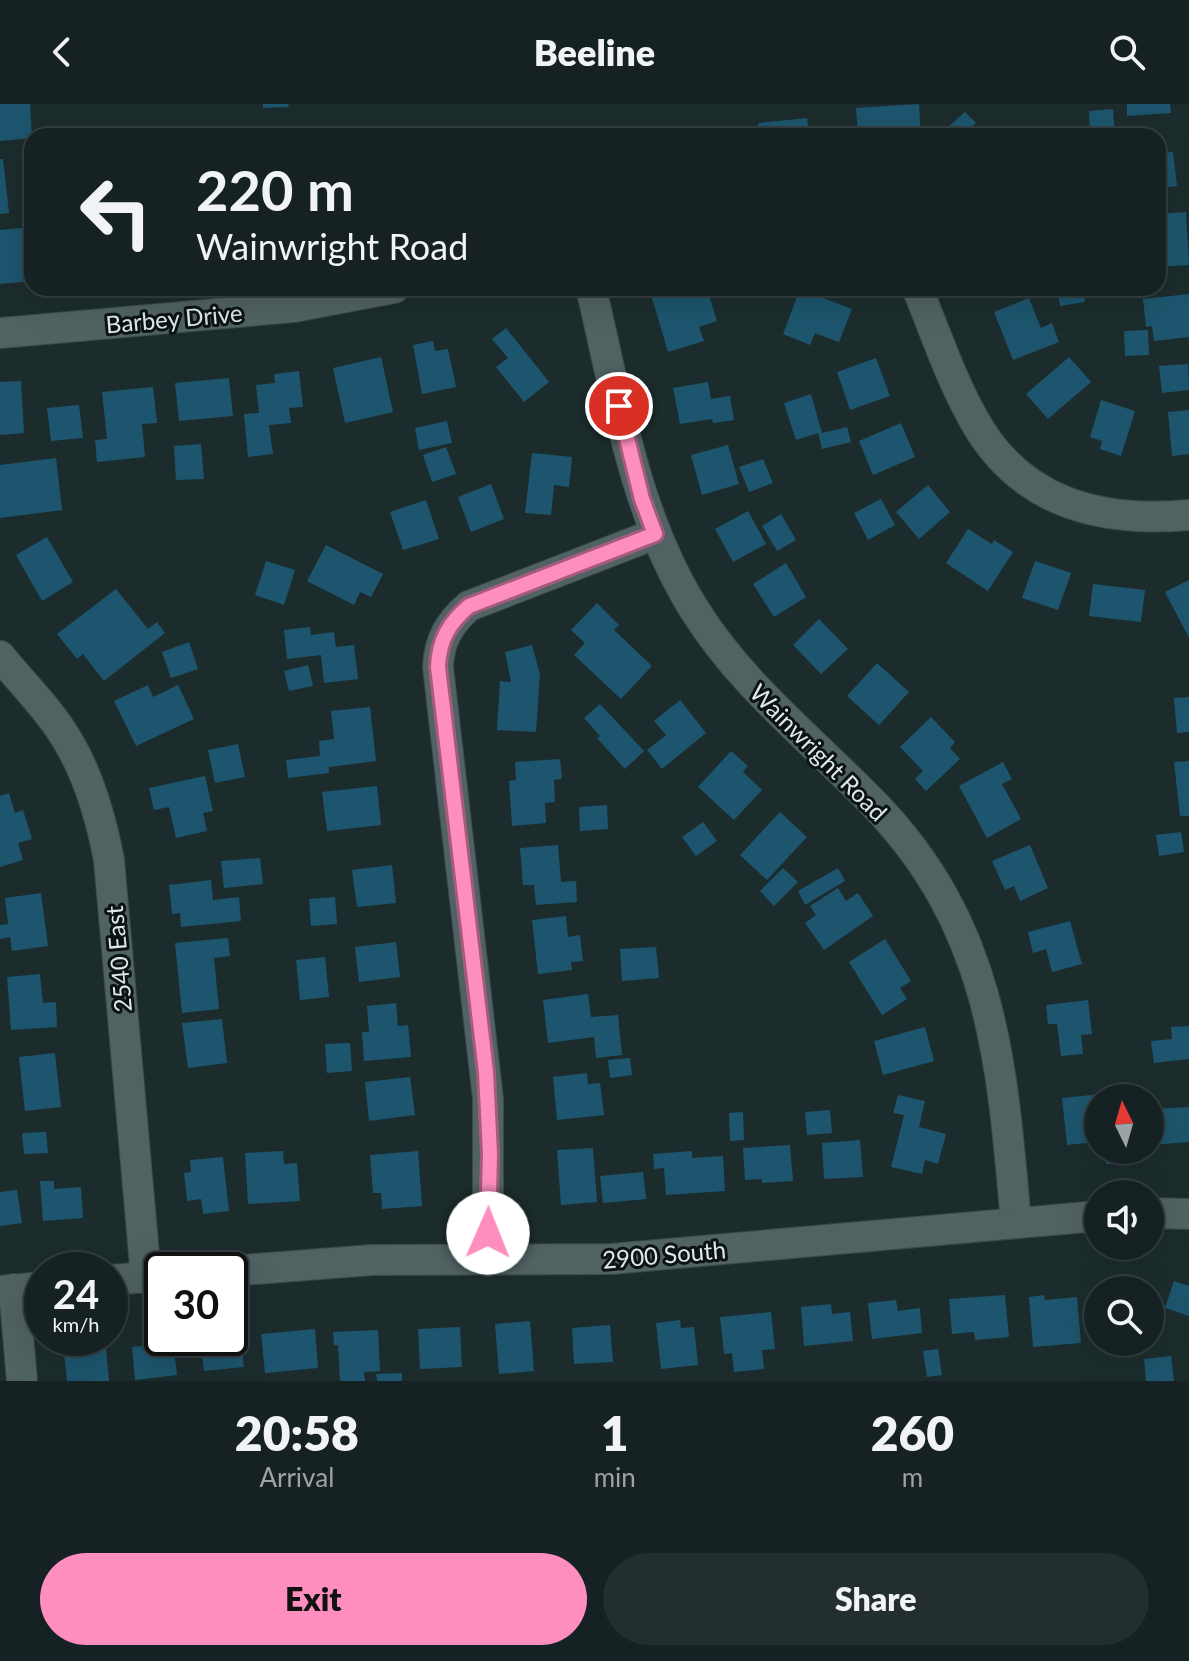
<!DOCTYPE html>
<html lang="en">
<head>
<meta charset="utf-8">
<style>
  body { margin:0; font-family:Lato,sans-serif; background:#222e2f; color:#f1f3f6; height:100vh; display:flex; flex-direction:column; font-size:30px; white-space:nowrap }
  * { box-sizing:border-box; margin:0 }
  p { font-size:26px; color:#9da3a5 }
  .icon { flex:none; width:44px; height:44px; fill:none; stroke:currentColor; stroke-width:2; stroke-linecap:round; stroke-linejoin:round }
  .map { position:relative; height:1277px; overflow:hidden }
  .details { display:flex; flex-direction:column; background:#152122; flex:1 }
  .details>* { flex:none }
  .hud { position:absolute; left:24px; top:24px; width:1142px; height:168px; border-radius:24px; box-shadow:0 8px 32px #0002,0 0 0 2px #343e40; background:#152122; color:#f1f3f6; overflow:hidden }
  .needle { width:52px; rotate:355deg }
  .fabs { position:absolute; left:1084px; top:980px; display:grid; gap:16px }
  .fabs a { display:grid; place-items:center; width:80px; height:80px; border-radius:50%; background:#152122; box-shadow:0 8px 32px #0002,0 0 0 2px #343e40; font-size:40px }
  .speed { position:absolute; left:24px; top:1148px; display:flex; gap:16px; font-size:40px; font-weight:700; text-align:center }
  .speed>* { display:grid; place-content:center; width:104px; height:104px; border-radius:50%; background:#152122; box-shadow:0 8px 32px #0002,0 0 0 2px #343e40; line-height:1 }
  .speed small { font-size:20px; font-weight:400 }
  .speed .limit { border:4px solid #111; border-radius:12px; background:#fff; color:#111 }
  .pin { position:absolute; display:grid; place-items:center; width:68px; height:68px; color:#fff; margin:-34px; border:4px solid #fff; border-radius:50%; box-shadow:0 2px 8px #0007 }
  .me { position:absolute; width:88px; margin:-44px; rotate:1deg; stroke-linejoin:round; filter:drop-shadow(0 0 6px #0008) }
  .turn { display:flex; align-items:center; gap:28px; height:168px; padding:0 40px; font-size:36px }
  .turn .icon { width:104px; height:104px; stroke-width:2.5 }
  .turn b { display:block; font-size:56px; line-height:68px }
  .eta { display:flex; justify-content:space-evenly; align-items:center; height:136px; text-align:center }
  .eta b { font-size:48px; font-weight:800; line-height:56px }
  .primary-button { display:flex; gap:16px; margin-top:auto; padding:16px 40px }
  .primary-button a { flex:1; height:92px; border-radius:48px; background:#fe8ebe; color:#111; font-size:32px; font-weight:800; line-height:92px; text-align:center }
  .primary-button a+a { background:#222e2f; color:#f1f3f6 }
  header { display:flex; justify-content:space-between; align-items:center; height:104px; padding:0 40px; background:#152122; font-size:36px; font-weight:800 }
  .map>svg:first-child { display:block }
</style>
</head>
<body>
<header><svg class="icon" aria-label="back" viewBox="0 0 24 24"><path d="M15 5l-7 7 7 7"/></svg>Beeline<svg class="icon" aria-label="search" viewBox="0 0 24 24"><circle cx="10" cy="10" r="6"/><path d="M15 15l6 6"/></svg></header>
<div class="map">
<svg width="1189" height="1277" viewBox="0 0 1189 1277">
  <rect width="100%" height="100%" fill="#1c2c2d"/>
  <!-- building -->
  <g fill="#1d556e">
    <polygon points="0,0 30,0 32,34 0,37"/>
    <polygon points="263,0 288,0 289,3 263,4"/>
    <polygon points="919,0 921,32 858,32 856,4"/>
    <polygon points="1127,0 1170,0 1171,9 1127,12"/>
    <polygon points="1113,5 1115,32 1090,32 1089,7"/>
    <polygon points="965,8 976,19 965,29 968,32 938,32"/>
    <polygon points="807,14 809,32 759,32 758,19"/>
    <polygon points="640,26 641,32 612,32 611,29"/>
    <polygon points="735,27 735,32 698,32 698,29"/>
    <polygon points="1173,48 1177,82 1158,84 1158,49"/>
    <polygon points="0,55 3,55 9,109 0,110"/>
    <polygon points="1186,108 1189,161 1158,163 1158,110"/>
    <polygon points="32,123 32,177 0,180 0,126"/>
    <polygon points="1057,184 1082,184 1085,198 1060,202"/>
    <polygon points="707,185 717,217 699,223 704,237 668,248 652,194 676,187 678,194"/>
    <polygon points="800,185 852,205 839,238 815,229 810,241 783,230"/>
    <polygon points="1189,190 1189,233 1154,237 1152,222 1146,223 1143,195"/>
    <polygon points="1029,194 1041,224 1052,219 1059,238 1013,256 994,208"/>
    <polygon points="506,224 549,278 524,298 496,263 508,254 492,235"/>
    <polygon points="1148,226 1149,251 1125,252 1124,227"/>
    <polygon points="433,237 435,247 448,245 456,283 422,290 413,241"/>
    <polygon points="381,253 393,308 345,319 333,264"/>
    <polygon points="1069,253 1091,278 1048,315 1026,290"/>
    <polygon points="876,254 890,292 850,306 837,268"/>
    <polygon points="1188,260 1189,286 1162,289 1159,262"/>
    <polygon points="299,267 303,303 289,304 291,319 269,321 273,350 248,353 244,310 259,309 256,281 275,279 274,270"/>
    <polygon points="229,274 233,312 179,317 175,279"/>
    <polygon points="21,277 24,329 0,331 0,278"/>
    <polygon points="708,278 711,295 730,292 734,316 713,319 712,315 680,320 673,284"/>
    <polygon points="153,283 157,319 142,320 145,353 97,358 95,336 107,335 102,288"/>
    <polygon points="811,290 822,329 847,323 851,338 822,345 818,329 796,336 784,299"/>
    <polygon points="1101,296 1135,307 1121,352 1100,345 1102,337 1090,333"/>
    <polygon points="79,301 83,334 51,337 47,304"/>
    <polygon points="1189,306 1189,350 1172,352 1168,308"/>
    <polygon points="447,317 452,339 419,346 415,324"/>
    <polygon points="901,319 915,353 873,371 859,337"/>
    <polygon points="201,340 204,375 176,376 174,342"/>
    <polygon points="728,341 739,380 702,391 691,351"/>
    <polygon points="446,343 456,370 432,378 423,351"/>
    <polygon points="532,349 572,353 569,383 554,381 551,411 525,409"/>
    <polygon points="56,354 62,406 0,414 0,361"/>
    <polygon points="763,355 773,379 749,388 739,363"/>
    <polygon points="491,380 504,415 471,428 458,393"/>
    <polygon points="928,381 950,408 919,435 896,408"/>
    <polygon points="881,395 895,421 868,436 854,409"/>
    <polygon points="426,396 439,435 403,446 390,408"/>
    <polygon points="748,407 766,440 733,458 715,425"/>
    <polygon points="781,410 796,436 777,447 762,422"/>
    <polygon points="968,425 992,440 994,436 1013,448 988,487 946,459"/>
    <polygon points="47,433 73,478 42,497 16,451"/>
    <polygon points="326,441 383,470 371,493 360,488 354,501 307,477"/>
    <polygon points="266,457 295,466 284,501 255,491"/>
    <polygon points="1035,457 1071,469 1058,506 1022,494"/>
    <polygon points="786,459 806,493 774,513 753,480"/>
    <polygon points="1189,476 1189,534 1165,488"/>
    <polygon points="1093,480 1145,486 1141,518 1089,512"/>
    <polygon points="116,485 148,525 157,518 165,529 104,577 83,550 77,555 57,530"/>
    <polygon points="597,499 619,521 614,526 652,562 621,595 574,551 585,539 571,526"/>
    <polygon points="819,515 848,545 821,570 793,541"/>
    <polygon points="310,523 311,531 334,528 336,543 354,541 358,575 324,579 321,551 287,555 284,526"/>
    <polygon points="189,538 198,565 171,574 162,548"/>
    <polygon points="532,541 540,570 536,628 497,626 500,577 511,578 505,548"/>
    <polygon points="877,559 909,588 879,621 847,592"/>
    <polygon points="308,561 313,582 289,587 284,567"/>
    <polygon points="148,581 153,593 178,581 194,615 136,642 114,597"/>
    <polygon points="1189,593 1189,628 1177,629 1174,594"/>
    <polygon points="680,596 706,629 662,665 647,646 666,631 654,617"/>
    <polygon points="600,600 644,647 625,665 597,634 600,632 584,614"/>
    <polygon points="370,603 376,657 329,663 329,669 288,674 286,656 320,652 319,637 334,635 331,607"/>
    <polygon points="931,613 955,638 950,644 960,655 926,687 915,675 923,667 900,643"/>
    <polygon points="238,640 245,673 215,679 208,646"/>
    <polygon points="731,647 748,662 743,668 762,686 734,716 698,683"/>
    <polygon points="560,655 562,675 554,676 555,698 545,699 546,719 512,722 509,677 516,676 515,658"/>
    <polygon points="1189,657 1189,712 1180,712 1174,658"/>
    <polygon points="1003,658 1012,675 1002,680 1021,715 987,734 959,682"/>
    <polygon points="205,672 213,707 203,709 207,727 176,734 169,703 154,706 149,684"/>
    <polygon points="377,682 381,721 327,727 322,688"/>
    <polygon points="9,689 15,709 23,706 32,735 18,739 23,756 0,763 0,692"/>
    <polygon points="607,701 608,725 580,727 579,703"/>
    <polygon points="780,708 807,733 767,776 740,751"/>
    <polygon points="703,718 717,737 696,752 682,733"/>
    <polygon points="1181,728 1184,748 1159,752 1156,731"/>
    <polygon points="558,741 561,778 576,777 577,798 536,801 534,781 523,781 520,744"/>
    <polygon points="1030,741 1048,784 1020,797 1014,782 1005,786 992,757"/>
    <polygon points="260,754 263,780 224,784 221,757"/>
    <polygon points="392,761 396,799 357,803 352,766"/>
    <polygon points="783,764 798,778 774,802 760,787"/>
    <polygon points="838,764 845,777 805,801 798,787"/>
    <polygon points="211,776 213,796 239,793 241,817 181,823 180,809 172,810 169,781"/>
    <polygon points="838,784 846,797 858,789 873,812 824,846 805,819 816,811 810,802"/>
    <polygon points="41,789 48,842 12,847 10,833 0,835 0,821 8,820 5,794"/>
    <polygon points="335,793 337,820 311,822 309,795"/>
    <polygon points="566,812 568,833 580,831 583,857 571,858 572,866 538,870 532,816"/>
    <polygon points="1070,817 1082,860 1052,868 1046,845 1033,849 1028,828"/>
    <polygon points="228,834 230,852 214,854 219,905 182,909 175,839"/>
    <polygon points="885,835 911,877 900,884 907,895 882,911 849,858"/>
    <polygon points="396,838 400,873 359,878 355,843"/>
    <polygon points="656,843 659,874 622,877 620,845"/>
    <polygon points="325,853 329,893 300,896 296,856"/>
    <polygon points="40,870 43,899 56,898 57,923 11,926 7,873"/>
    <polygon points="588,890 591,913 618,911 622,951 596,954 594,933 548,939 543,896"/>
    <polygon points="1088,896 1092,930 1081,931 1083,950 1061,952 1057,920 1048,920 1046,901"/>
    <polygon points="396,899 398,922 408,921 411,953 364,957 362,928 369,928 367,902"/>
    <polygon points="222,915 227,959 188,964 182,919"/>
    <polygon points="1189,922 1189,955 1154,959 1151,937 1172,935 1171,923"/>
    <polygon points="925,923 934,957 883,971 874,937"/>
    <polygon points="350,939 352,967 327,969 325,940"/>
    <polygon points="55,949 61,1003 25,1007 19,953"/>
    <polygon points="630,954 632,971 610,974 608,956"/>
    <polygon points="587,969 588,980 600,979 604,1011 557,1016 553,973"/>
    <polygon points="410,973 415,1011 369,1017 365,978"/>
    <polygon points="1101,990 1101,994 1098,994 1098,1020 1095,1020 1097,1038 1067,1041 1062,994"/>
    <polygon points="898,991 925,997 919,1023 946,1030 938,1060 925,1056 922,1070 891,1063 904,1011 893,1009"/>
    <polygon points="1189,1003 1189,1038 1151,1041 1150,1005"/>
    <polygon points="830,1006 832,1029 807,1031 805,1008"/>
    <polygon points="743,1008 744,1036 730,1037 729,1009"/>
    <polygon points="46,1028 48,1049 24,1050 22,1029"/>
    <polygon points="860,1036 863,1073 824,1075 822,1039"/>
    <polygon points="790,1041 793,1077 762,1079 762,1075 745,1076 743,1044"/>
    <polygon points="593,1044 597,1098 561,1101 557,1046"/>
    <polygon points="1105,1046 1136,1046 1137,1058 1106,1060"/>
    <polygon points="283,1047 284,1060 297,1059 300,1097 248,1100 245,1049"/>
    <polygon points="418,1047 422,1102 382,1105 381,1089 373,1089 370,1051"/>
    <polygon points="692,1047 692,1054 723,1052 725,1087 666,1091 664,1064 654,1065 653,1050"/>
    <polygon points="223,1053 229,1107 203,1110 201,1095 187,1097 184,1069 191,1068 190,1056"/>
    <polygon points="643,1068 646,1095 603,1099 600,1072"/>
    <polygon points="40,1077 54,1077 54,1085 81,1083 83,1114 43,1117"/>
    <polygon points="17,1086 22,1119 0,1122 0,1088"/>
    <polygon points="1174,1177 1189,1182 1189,1212 1165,1204"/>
    <polygon points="1148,1181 1149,1186 1118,1186 1117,1184"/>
    <polygon points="1005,1191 1009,1233 975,1236 974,1228 952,1230 949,1195"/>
    <polygon points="1044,1191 1045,1196 1077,1193 1081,1239 1033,1243 1029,1193"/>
    <polygon points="896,1196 898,1207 920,1204 922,1229 872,1235 868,1199"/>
    <polygon points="831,1200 832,1210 850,1208 853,1237 804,1242 801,1203"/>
    <polygon points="771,1208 775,1245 762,1246 764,1265 734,1268 732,1249 724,1250 720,1213"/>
    <polygon points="680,1216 681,1224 694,1223 698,1261 661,1265 656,1219"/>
    <polygon points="530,1217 534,1267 499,1270 495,1220"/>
    <polygon points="610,1221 613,1258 574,1260 572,1224"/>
    <polygon points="460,1223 462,1263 420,1265 418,1225"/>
    <polygon points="315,1225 318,1264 265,1269 261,1230"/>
    <polygon points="378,1226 380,1267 364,1268 365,1277 340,1277 338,1241 334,1241 333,1228"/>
    <polygon points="240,1230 244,1263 204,1267 200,1235 230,1234 230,1231"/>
    <polygon points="173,1239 177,1271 135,1276 132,1243"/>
    <polygon points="106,1245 109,1277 67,1277 64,1250"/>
    <polygon points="938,1245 942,1271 927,1273 923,1247"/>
    <polygon points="1171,1252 1174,1277 1146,1277 1144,1255"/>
    <polygon points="402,1269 402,1277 377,1277 376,1270"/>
  </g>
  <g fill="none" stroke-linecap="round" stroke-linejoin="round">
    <!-- minor casing -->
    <g stroke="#3a4848" stroke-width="32">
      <g id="minor">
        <path d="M591 184C617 293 634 409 694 505 741 581 812 636 874 700 993 823 1002 958 1016 1119"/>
        <path d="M917 184C935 227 950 273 973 314 1019 399 1100 419 1189 411"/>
        <polyline points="0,229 294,203 394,184"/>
        <path d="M0 552C22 579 48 604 66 634 89 671 101 714 109 756L146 1173"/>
        <polyline points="1150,1109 1189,1110"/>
        <path d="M488 1157V995L438 563C439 537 449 519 469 502L655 430"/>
        <polyline points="230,1167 372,1156 611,1155 1098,1112"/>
        <polyline points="110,1176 162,1172"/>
        <polyline points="14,1185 22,1277"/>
        <polyline points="0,1187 42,1183"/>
      </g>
    </g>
    <!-- minor -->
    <use href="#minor" stroke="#516263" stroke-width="30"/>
  </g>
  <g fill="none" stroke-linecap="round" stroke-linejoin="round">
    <!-- route casing -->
    <g stroke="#a55c7c" stroke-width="20">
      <path id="route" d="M488 1129 490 1050 486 968 438 563C439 536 449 519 469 502L655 430 642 395 619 302"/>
    </g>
    <!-- route -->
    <use href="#route" stroke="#fe8ebe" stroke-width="14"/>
  </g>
  <g text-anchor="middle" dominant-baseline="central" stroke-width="6" stroke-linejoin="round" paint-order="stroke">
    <!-- street labels -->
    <g font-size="24" fill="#dee8e8" stroke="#0c1314">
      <text transform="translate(174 214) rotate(-5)">Barbey Drive</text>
      <text transform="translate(819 648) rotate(45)">Wainwright Road</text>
      <text transform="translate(118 855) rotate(-95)">2540 East</text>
      <text transform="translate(664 1150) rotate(-5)">2900 South</text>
    </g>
  </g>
</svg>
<div class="fabs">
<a><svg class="needle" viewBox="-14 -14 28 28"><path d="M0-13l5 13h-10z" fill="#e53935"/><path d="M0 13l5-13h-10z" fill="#9da3a5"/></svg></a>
<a><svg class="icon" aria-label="sound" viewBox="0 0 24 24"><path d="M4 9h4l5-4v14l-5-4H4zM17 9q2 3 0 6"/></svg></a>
<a><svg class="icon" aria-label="search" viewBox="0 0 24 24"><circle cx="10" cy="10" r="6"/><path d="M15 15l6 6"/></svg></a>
</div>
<div class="speed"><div>24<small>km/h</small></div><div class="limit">30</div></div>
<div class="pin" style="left:619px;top:302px;background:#d93025"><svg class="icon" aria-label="arrive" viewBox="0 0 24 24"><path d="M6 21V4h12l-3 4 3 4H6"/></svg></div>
<svg class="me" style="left:488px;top:1129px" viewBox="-20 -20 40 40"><circle r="19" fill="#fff"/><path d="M0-13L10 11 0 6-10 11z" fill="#fe8ebe"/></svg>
<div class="hud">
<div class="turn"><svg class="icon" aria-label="left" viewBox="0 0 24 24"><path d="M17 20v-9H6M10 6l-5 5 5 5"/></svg><div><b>220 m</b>Wainwright Road</div></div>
</div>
</div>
<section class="details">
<div class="eta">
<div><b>20:58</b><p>Arrival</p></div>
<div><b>1</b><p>min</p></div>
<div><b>260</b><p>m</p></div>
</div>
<div class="primary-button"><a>Exit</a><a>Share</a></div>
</section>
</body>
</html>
